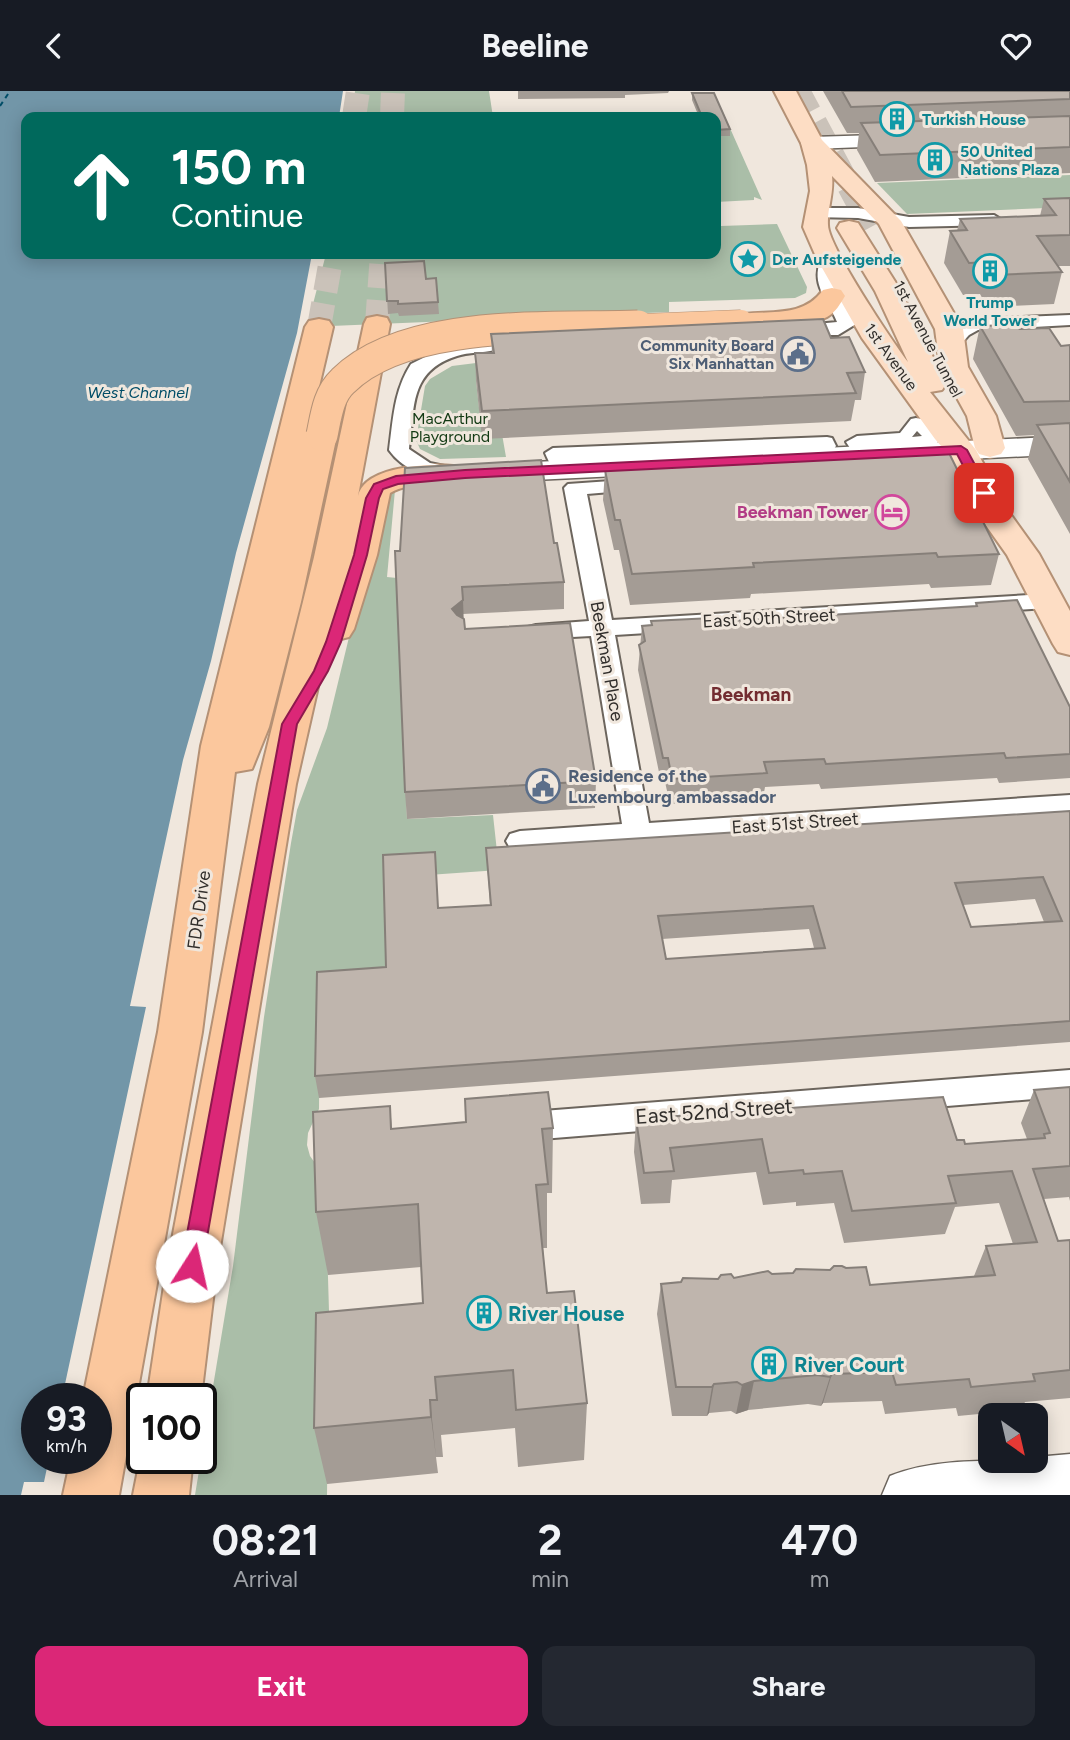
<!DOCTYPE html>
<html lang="en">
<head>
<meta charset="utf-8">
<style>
  body { margin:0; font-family:Figtree,sans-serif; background:#242831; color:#f1f3f6; height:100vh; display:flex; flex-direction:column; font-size:26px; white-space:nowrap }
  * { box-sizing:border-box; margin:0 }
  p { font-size:23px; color:#9ea1a6 }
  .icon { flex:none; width:38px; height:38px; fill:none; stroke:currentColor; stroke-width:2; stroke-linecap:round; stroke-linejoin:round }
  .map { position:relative; height:1404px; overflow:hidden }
  .details { display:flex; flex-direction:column; background:#171b24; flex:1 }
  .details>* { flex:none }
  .banner { position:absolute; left:21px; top:21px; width:700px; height:147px; border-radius:14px; box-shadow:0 4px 18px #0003; background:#00695c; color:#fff; overflow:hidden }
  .needle { width:46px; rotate:146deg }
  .fabs { position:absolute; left:978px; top:1312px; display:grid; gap:14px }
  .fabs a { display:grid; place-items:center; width:70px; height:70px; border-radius:14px; background:#171b24; box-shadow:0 4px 18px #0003; font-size:35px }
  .speed { position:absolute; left:21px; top:1292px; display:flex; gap:14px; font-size:35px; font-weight:700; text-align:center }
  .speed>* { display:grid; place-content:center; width:91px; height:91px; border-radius:50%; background:#171b24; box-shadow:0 4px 18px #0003; line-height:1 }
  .speed small { font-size:18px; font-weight:400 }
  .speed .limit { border:4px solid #111; border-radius:10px; background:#fff; color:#111 }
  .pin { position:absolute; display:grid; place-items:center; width:60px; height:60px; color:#fff; margin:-30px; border-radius:14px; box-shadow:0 4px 10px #0006 }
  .me { position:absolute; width:77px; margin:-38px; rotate:10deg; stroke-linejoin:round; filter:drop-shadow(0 0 5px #0008) }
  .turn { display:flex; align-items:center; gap:24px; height:147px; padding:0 35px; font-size:32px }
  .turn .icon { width:91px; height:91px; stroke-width:2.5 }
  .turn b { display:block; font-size:49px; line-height:60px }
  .eta { display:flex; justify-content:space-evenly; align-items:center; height:119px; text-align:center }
  .eta b { font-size:42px; font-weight:700; line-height:49px }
  .action { display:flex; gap:14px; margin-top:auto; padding:14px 35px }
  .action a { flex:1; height:80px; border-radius:14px; background:#db2777; color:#fff; font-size:28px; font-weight:700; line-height:80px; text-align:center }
  .action a+a { background:#242831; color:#f1f3f6 }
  header { display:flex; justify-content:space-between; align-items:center; height:91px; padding:0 35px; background:#171b24; font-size:32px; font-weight:700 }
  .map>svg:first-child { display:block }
</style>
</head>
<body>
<header><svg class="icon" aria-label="back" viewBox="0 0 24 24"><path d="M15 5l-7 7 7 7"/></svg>Beeline<svg class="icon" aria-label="heart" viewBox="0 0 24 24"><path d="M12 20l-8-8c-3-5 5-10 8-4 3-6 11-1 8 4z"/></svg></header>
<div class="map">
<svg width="1070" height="1404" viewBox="0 0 1070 1404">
  <rect width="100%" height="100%" fill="#f0e7dd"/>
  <!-- green -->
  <g fill="#aabea8">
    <polygon points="355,0 489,0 493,26 351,26"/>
    <polygon points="718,17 721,17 762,109 754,106 754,109 716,111 716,45 729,45"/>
    <polygon points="1070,84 1070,116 907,123 877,92"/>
    <polygon points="716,120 721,135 777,133 807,196 806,202 795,207 669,211 669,221 307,236 326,163 716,163"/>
    <polygon points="492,270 476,290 480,326 499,326 506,366 440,368 420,358 416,349 425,295 430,288 452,275"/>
    <polygon points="395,399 387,486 397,487 407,728 493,724 499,779 386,787 389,906 320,904 319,1018 308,1042 307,1054 310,1065 325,1086 329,1220 325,1221 329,1242 327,1404 195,1404 233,1175 264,926 291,752 297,719 327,637 383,406"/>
  </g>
  <!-- water -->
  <polygon fill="#7296a8" points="0,0 343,0 339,26 26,26 26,163 312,163 297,242 236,462 211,570 183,669 130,915 146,916 62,1307 37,1307 37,1367 49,1367 44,1391 24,1391 21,1404 0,1404"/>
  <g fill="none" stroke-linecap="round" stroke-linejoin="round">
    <!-- ferry -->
    <polyline stroke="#004d67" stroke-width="2" stroke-dasharray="5 4.5" stroke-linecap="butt" points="0,15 10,0"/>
    <!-- primary-tunnel -->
    <polyline stroke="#cac2b9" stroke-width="24" stroke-dasharray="24 12" stroke-linecap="butt" points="798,0 871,136"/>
    <!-- motorway-tunnel -->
    <g stroke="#cac2b9" stroke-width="24" stroke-dasharray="24 12" stroke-linecap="butt">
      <polyline points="354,26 358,0"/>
      <polyline points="392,26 393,0"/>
      <polyline points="377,233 382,163"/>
      <polyline points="319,236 332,163"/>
    </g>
    <!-- pedestrian casing -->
    <g stroke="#6c655d" stroke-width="4">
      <g id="pedestrian">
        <path d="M916 327 921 328 938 344 940 347 937 352 855 358 850 357 846 351 857 345 900 342 911 328ZM917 340 922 345 912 346Z"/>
        <polygon points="827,346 832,347 836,355 834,358 554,373 549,371 545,362 553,357"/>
      </g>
    </g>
    <!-- minor casing -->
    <g stroke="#6c655d" stroke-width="4">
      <g id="minor">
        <polygon points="819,117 858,117 909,126 994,124 1002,129 994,134 909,136 858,127 813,126 811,122 813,118"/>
        <path d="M830 163 839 168C827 195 846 209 856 233L838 244H785L783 240 785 236 837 231C828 208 810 194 821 168Z"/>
        <polygon points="1070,224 1070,234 978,239 969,244 959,255 945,255 943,251 955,236 974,228"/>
        <path d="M488 249 495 251 497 255 495 259C482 262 469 261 457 265 409 280 415 316 409 358L430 372 459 378 462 382 459 386C435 393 403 379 389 359 393 329 394 299 411 273L445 256Z"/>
        <polygon points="639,388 646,390 650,394 646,398 587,403 612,529 1047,503 1055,505 1059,510 1055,515 1047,517 615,544 649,732 1070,704 1070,722 520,760 510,757 506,750 510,743 520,740 622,733 591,545 536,548 528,546 524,541 528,536 536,534 589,530 564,397 568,393"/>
        <polygon points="1070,979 1070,1005 517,1050 506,1046 501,1036 506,1026 517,1022"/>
      </g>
    </g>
    <!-- secondary casing -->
    <g stroke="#6c655d" stroke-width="3">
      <g id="secondary">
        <polygon points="908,43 916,44 919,49 916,54 812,58 804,57 801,52 804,47 812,46"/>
        <polygon points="1070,345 1070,363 494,391 484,388 479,382 484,376 494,373"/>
        <path d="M1070 1363V1404H882L890 1385C934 1367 989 1370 1036 1370V1366Z"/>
      </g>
    </g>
    <!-- primary casing -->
    <g stroke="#b49175" stroke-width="4">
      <path id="primary" d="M774 0H796L822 49 901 130 963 238 968 276 996 325 1005 357 1001 363 990 366 979 363 975 357 967 325 940 276 935 238 879 133 832 85C834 103 827 117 828 134 828 155 892 250 908 271L875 200 837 137 840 132 849 130 858 132 901 200 946 293 942 299 930 301 976 359 1011 424 1039 463 1070 520V564L1058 561 1053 553 1007 464 980 426 948 363 935 348 862 247 817 168 803 136 810 100 807 74 801 52Z"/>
    </g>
    <!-- motorway casing -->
    <g stroke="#b49175" stroke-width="4">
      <g id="motorway">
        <path d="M832 197 841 199 845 205C840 213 836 221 827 226 802 239 758 243 731 237L728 231 731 225C763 217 801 230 823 199Z"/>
        <path d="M377 225 387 227 390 233 358 405C365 373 439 371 465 377L469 384 465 391C441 397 412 389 390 402L377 464 354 538 349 546 337 549 329 547 296 693 217 1175 201 1307H147L167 1175 258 693 314 466 364 233 367 227Z"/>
        <polygon points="319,228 329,230 333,236 308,343 312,338 322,335 332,338 337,344 301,511 269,636 252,678 235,681 202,941 119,1404 63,1404 71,1367 96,1367 96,1307 83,1307 158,941 201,655 305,236 309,230"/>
        <polygon points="142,1359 142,1367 193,1367 189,1404 133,1404"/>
      </g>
    </g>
    <!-- pedestrian -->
    <use href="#pedestrian" fill="#fff" fill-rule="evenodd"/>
    <!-- minor -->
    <use href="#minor" fill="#fff" fill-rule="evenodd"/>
    <!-- secondary -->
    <use href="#secondary" fill="#fff" fill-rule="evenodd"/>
    <!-- primary -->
    <use href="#primary" fill="#fdddc4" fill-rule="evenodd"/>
    <!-- motorway -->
    <use href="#motorway" fill="#fbc79d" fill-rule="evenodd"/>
    <!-- motorway-bridge-far1 casing -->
    <g stroke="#b49175" stroke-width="25" stroke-linecap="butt">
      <polyline id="motorway-bridge-far1" points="591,237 741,231"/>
    </g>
    <!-- motorway-bridge casing -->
    <g stroke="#b49175" stroke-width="33" stroke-linecap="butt">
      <path id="motorway-bridge" d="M322 344C326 325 328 304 343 290 406 227 553 238 638 235"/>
    </g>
    <!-- motorway-bridge-far1 -->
    <use href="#motorway-bridge-far1" stroke="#fbc79d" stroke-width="24"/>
    <!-- motorway-bridge -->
    <use href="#motorway-bridge" stroke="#fbc79d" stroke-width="31"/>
  </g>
  <!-- wall -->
  <g fill="#a49c95" fill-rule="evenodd">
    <polygon points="518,0 669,0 668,2 625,4 625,7 518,8"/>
    <polygon points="823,0 1070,0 1070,82 875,91 857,59 859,42 847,42"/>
    <polygon points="692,2 730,38 730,45 716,45 716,26 699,26 692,9"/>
    <polygon points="1070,107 1070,175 1057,175 1062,181 1054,213 987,216 980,203 963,204 944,172 950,140 957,140 960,128 1040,125 1044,108"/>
    <polygon points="385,172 426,188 438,211 439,223 399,225 398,222 388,223"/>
    <polygon points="980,235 1020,238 1061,255 1070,254 1070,443 1028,368 1034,344 1016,345 973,268"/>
    <polygon points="491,243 831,247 865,281 861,309 855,309 851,330 482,348 476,290 475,262 492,262"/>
    <polygon points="605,379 999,463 991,494 931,497 929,493 751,503 750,507 630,514 619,459 614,459 603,409"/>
    <polygon points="554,452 564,491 564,518 463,523 463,527 465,538 596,690 595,717 407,728 405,701 400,460"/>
    <polygon points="976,512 1070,616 1070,687 999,692 997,687 821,698 819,693 765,696 763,707 670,713 665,691 661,691 638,579 642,535 651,534 651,530 713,531 975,516"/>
    <path d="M1070 720V951L319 1007 315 985 386 876 438 817 490 814 486 757ZM1035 808 1044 831 971 836 963 814ZM809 838 814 857 666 868 662 848Z"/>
    <polygon points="1070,996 1070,1110 1069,1106 1044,1108 1058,1150 1070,1149 1070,1307 1025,1311 1021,1319 958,1325 956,1317 885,1323 882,1310 823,1312 821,1315 808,1313 748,1319 736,1323 731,1320 709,1322 707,1325 672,1325 657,1223 661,1193 772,1183 870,1194 974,1185 986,1155 1013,1153 999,1112 955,1116 945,1143 844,1152 834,1112 796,1115 796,1111 763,1114 756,1081 672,1089 670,1112 641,1113 634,1061 636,1028 957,1049 965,1053 1027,1048 1021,1032 1034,999"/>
    <polygon points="390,1015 392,1038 553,1037 552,1102 547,1102 547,1157 543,1157 547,1202 587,1312 584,1369 518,1376 515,1337 441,1344 443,1366 436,1366 438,1382 327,1393 314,1337 423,1212 421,1176 328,1184 316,1121"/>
  </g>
  <!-- shaded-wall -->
  <g fill="#867f79">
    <polygon points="463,509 464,536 452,518"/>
    <polygon points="832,1283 823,1312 821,1315 830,1286"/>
    <polygon points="754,1290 748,1319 736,1323 742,1294"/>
    <polygon points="714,1293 709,1322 707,1325 712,1296"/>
    <polygon points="430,1309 436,1366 438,1382 431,1326"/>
  </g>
  <!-- building -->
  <g fill="#bfb5ad" stroke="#867f79" stroke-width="2" fill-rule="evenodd">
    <polygon points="842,0 1070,0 1070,8 851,16"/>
    <polygon points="692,2 714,2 730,38 716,39 716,26 702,26"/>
    <polygon points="1070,25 1070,56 880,64 861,32"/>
    <polygon points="1070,107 1070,144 1037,145 1062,181 994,184 986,171 969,172 950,140 967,139 960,128 1056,124 1044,108"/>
    <polygon points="424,170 426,188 436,187 438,211 398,213 398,210 387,210 385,172"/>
    <polygon points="823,228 831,247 849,246 865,281 847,282 856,302 482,320 475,262 494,262 491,243"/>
    <polygon points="1012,234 1020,238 1049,237 1061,255 1070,254 1070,310 1024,311 980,235"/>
    <polygon points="1070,332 1070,391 1037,334"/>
    <polygon points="949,362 999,463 938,466 936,462 753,472 754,476 632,483 620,429 615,429 605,379"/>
    <polygon points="541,369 554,452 557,452 564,491 462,496 463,509 452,518 457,524 464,528 465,538 570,532 596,690 405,701 395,460 400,460 405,377"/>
    <polygon points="1017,509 1070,616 1070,663 1006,667 1004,662 826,673 824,668 764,671 767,682 672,688 668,667 663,667 639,554 645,550 642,535 652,534 651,530 712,527 713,531 977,515 976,512"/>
    <path d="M1070 720V930L315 985 317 881 386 876 383 764 435 761 438 817 491 814 486 757ZM1043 786 1062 830 971 836 955 792ZM813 815 825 857 666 868 658 825Z"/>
    <polygon points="1070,996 1070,1075 1033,1078 1058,1150 1070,1149 1070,1279 1033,1283 1035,1290 971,1296 969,1288 896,1294 892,1281 832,1283 830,1286 817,1284 754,1290 742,1294 737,1291 714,1293 712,1296 676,1296 661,1193 681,1191 683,1187 718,1188 721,1184 731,1183 734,1187 768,1180 772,1183 793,1182 796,1178 830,1179 834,1175 842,1175 846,1177 866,1176 870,1194 995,1184 986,1155 1037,1151 1012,1080 948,1085 956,1112 852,1120 842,1080 804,1083 803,1079 769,1082 762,1048 670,1057 674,1080 644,1082 636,1028 943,1006 957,1049 964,1049 965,1053 1045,1047 1044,1043 1050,1042 1034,999"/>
    <polygon points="548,1001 553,1037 542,1038 548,1093 536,1094 547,1202 574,1200 587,1312 516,1319 513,1279 435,1286 437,1309 430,1309 431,1326 314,1337 316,1222 423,1212 418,1113 316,1121 313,1021 390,1015 391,1038 466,1031 465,1008"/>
  </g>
  <!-- route -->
  <polygon fill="#db2777" stroke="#8e194d" stroke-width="2" points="961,355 967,359 990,402 988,405 979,405 957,363 465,387 398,393 383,398 379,407 367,464 341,551 328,580 297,633 202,1175 199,1182 192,1185 184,1182 181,1175 282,633 314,580 326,551 354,464 366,407 374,393 396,385 465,379"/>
  <!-- icons -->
  <defs>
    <g id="building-ring" transform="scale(1.75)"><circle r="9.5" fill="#f0e7dd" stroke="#0f9aa8" stroke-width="1.5"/><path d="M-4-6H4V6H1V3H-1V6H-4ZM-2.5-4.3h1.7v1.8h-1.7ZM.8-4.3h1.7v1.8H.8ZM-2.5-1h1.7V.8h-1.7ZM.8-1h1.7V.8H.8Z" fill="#0f9aa8"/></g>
    <g id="sight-ring" transform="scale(1.75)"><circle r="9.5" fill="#f0e7dd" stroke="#0f9aa8" stroke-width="1.5"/><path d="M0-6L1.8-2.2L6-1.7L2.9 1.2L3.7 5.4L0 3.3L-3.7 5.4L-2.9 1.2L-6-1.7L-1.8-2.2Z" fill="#0f9aa8"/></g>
    <g id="civic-ring" transform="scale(1.75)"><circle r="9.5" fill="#f0e7dd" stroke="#5c6f8a" stroke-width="1.5"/><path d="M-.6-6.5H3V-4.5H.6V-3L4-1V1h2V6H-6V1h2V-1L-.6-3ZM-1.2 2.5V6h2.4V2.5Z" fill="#5c6f8a"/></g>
    <g id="hotel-ring" transform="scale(1.75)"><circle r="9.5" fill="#f0e7dd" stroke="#d1479c" stroke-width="1.5"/><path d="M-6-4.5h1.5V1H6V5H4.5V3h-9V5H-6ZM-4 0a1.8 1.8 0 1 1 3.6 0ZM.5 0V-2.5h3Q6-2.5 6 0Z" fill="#d1479c"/></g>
  </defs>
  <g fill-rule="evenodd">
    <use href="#building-ring" x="897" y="28"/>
    <use href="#building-ring" x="935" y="69"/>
    <use href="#sight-ring" x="748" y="168"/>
    <use href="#building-ring" x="990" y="180"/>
    <use href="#civic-ring" x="798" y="263"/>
    <use href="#hotel-ring" x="892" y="421"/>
    <use href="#civic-ring" x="543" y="695"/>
    <use href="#building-ring" x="484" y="1222"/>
    <use href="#building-ring" x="769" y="1273"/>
  </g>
  <g text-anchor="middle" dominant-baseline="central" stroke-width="6" stroke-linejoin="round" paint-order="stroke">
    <!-- far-culture labels -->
    <g font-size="16" font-weight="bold" fill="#0d838f" stroke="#f0e7dd" text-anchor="start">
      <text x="922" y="28">Turkish House</text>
      <text x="960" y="60">50 United<tspan x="960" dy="18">Nations Plaza</tspan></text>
      <text x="772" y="168">Der Aufsteigende</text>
      <text x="990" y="211" text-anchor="middle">Trump<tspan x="990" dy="18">World Tower</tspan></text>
    </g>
    <!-- far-street labels -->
    <g font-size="16" fill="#312e2b" stroke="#f0e7dd">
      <text transform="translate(928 248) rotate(62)">1st Avenue Tunnel</text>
      <text transform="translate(891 266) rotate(54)">1st Avenue</text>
    </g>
    <!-- far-service labels -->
    <g font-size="16" font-weight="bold" fill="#4e5e75" stroke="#f0e7dd" text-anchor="end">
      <text x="774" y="254">Community Board<tspan x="774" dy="18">Six Manhattan</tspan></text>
    </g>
    <!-- far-water labels -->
    <g font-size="16" font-style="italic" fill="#004d67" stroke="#f0e7dd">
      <text x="138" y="301">West Channel</text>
    </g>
    <!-- far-park labels -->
    <g font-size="16" fill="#133a14" stroke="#f0e7dd">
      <text x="450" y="327">MacArthur<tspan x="450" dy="18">Playground</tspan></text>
    </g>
    <!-- hotel labels -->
    <g font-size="18" font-weight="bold" fill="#b23c85" stroke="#f0e7dd" text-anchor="end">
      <text x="868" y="421">Beekman Tower</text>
    </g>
    <!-- street labels -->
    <g font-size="18" fill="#312e2b" stroke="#f0e7dd">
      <text transform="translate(769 527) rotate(-3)">East 50th Street</text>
      <text transform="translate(607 570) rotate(80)">Beekman Place</text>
      <text transform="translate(795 732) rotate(-4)">East 51st Street</text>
      <text transform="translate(199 819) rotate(-82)">FDR Drive</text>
    </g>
    <!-- service labels -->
    <g font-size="18" font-weight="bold" fill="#4e5e75" stroke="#f0e7dd" text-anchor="start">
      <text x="568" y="685">Residence of the<tspan x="568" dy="21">Luxembourg ambassador</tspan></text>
    </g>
    <!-- neighbourhood labels -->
    <g font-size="19" font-weight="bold" fill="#732c30" stroke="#f0e7dd">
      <text x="751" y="603">Beekman</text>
    </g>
    <!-- near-street labels -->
    <g font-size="21" fill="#312e2b" stroke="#f0e7dd">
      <text transform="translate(714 1020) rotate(-4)">East 52nd Street</text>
    </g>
    <!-- near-culture labels -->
    <g font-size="21" font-weight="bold" fill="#0d838f" stroke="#f0e7dd" text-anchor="start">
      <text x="508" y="1222">River House</text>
      <text x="794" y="1273">River Court</text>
    </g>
  </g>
</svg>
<div class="fabs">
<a><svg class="needle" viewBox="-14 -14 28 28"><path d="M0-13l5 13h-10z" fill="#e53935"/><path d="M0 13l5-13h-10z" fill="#9ea1a6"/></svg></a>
</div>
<div class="speed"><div>93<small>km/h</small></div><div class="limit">100</div></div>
<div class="pin" style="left:984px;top:402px;background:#d93025"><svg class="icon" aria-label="arrive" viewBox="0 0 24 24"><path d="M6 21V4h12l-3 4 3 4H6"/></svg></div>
<svg class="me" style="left:192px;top:1175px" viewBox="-20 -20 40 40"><circle r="19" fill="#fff"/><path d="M0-13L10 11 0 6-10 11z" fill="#db2777"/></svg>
<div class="banner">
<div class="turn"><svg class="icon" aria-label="ahead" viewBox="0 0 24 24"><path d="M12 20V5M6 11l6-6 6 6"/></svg><div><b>150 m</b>Continue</div></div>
</div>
</div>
<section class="details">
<div class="eta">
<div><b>08:21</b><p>Arrival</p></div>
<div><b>2</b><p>min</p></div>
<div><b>470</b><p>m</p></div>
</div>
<div class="action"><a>Exit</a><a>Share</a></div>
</section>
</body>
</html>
